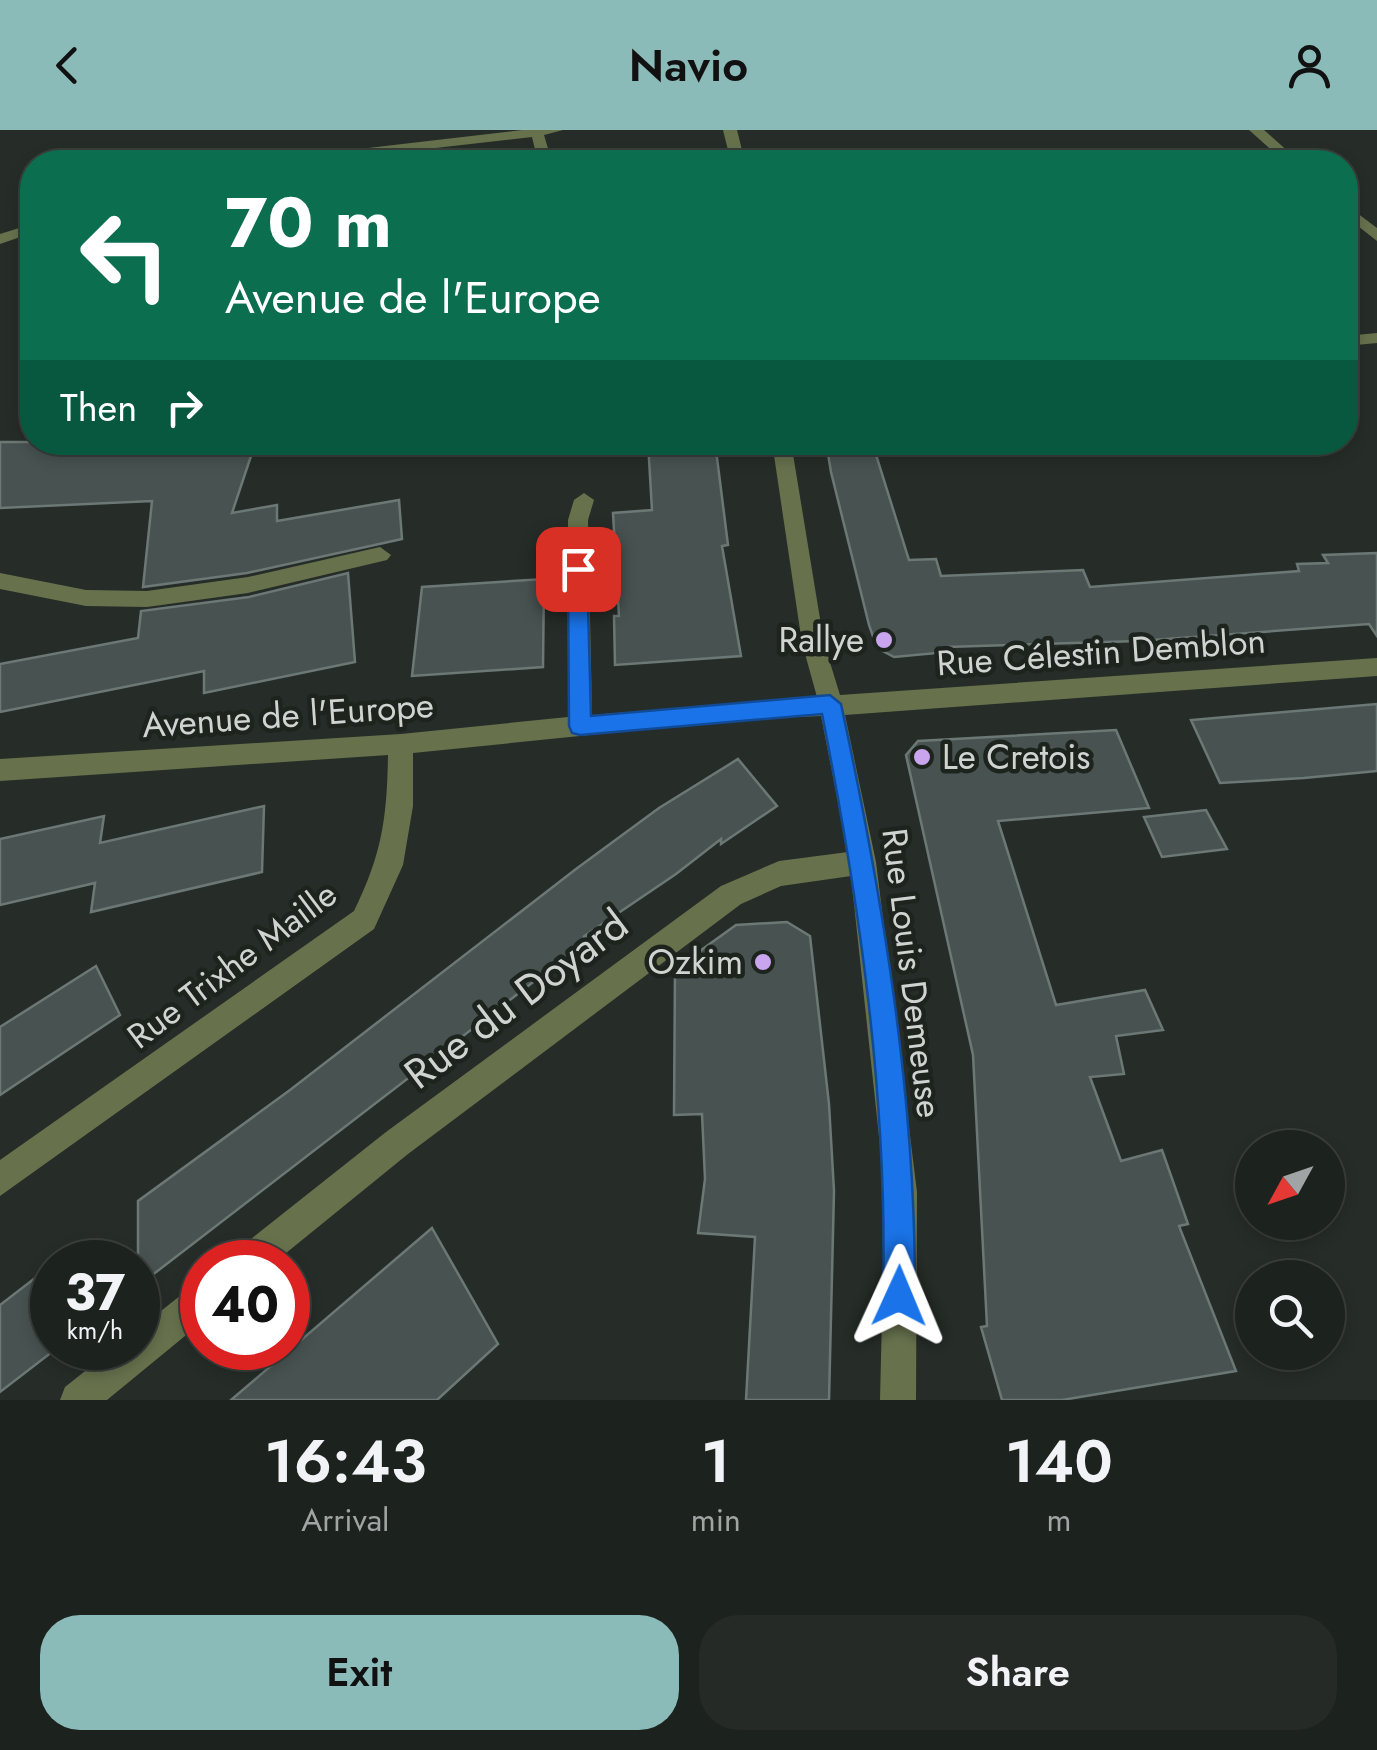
<!DOCTYPE html>
<html lang="en">
<head>
<meta charset="utf-8">
<style>
  body { margin:0; font-family:Jost,sans-serif; background:#252a27; color:#f1f3f6; height:100vh; display:flex; flex-direction:column; font-size:38px; white-space:nowrap }
  * { box-sizing:border-box; margin:0 }
  p { font-size:32px; color:#a0a4a4 }
  .icon { flex:none; width:55px; height:55px; fill:none; stroke:currentColor; stroke-width:2; stroke-linecap:round; stroke-linejoin:round }
  .map { position:relative; height:1270px; overflow:hidden }
  .sheet { display:flex; flex-direction:column; background:#1c221e; flex:1 }
  .sheet>* { flex:none }
  .banner { position:absolute; left:20px; top:20px; width:1338px; height:305px; border-radius:40px; box-shadow:0 5px 15px #0003,0 0 0 2px #3a3f3c; background:#0b6e4f; color:#fff; overflow:hidden }
  .needle { width:65px; rotate:230deg }
  .buttons { position:absolute; left:1235px; top:1000px; display:grid; gap:20px }
  .buttons a { display:grid; place-items:center; width:110px; height:110px; border-radius:50%; background:#1c221e; box-shadow:0 5px 15px #0003,0 0 0 2px #3a3f3c; font-size:50px }
  .speed { position:absolute; left:30px; top:1110px; display:flex; gap:20px; font-size:50px; font-weight:700; text-align:center }
  .speed>* { display:grid; place-content:center; width:130px; height:130px; border-radius:50%; background:#1c221e; box-shadow:0 5px 15px #0003,0 0 0 2px #3a3f3c; line-height:1 }
  .speed small { font-size:25px; font-weight:400 }
  .speed .limit { border:15px solid #d22; background:#fff; color:#111 }
  .pin { position:absolute; display:grid; place-items:center; width:85px; height:85px; color:#fff; margin:-42px; border-radius:20px; box-shadow:0 5px 15px #0006 }
  .me { position:absolute; width:110px; margin:-55px; rotate:1deg; stroke-linejoin:round; filter:drop-shadow(0 0 8px #0008) }
  .turn { display:flex; align-items:center; gap:35px; height:210px; padding:0 40px; font-size:45px }
  .turn .icon { width:130px; height:130px; stroke-width:2.5 }
  .turn b { display:block; font-size:70px; line-height:85px }
  .then { display:flex; align-items:center; height:95px; padding:0 40px; background:#0003; gap:20px; font-size:38px }
  .eta { display:flex; justify-content:space-evenly; align-items:center; height:170px; text-align:center }
  .eta b { font-size:60px; font-weight:600; line-height:70px }
  .action { display:flex; gap:20px; margin-top:auto; padding:20px 40px }
  .action a { flex:1; height:115px; border-radius:40px; background:#8bbbb9; color:#111; font-size:40px; font-weight:600; line-height:115px; text-align:center }
  .action a+a { background:#252a27; color:#f1f3f6 }
  header { display:flex; justify-content:space-between; align-items:center; height:130px; padding:0 40px; background:#8bbbb9; color:#111; font-size:45px; font-weight:600 }
  .map>svg:first-child { display:block }
</style>
</head>
<body>
<header><svg class="icon" aria-label="back" viewBox="0 0 24 24"><path d="M15 5l-7 7 7 7"/></svg>Navio<svg class="icon" aria-label="person" viewBox="0 0 24 24"><circle cx="12" cy="8" r="4"/><path d="M4 21q1-7 8-7t8 7"/></svg></header>
<div class="map">
<svg width="1377" height="1270" viewBox="0 0 1377 1270">
  <rect width="100%" height="100%" fill="#262d28"/>
  <!-- building -->
  <g fill="#485351" stroke="#6c7875" stroke-width="2.5">
    <polygon points="0,312 203,312 201,323 253,320 232,383 277,375 277,391 399,370 402,409 247,443 143,457 152,371 0,378"/>
    <polygon points="648,312 715,312 728,415 722,416 741,526 615,535 614,486 619,486 613,383 652,380"/>
    <polygon points="830,312 872,312 909,430 936,429 941,446 1083,440 1090,457 1299,441 1297,434 1328,433 1323,425 1377,423 1377,506 1369,494 1139,511 947,517 948,522 894,527 877,518 869,495 831,342 827,318 832,318"/>
    <polygon points="348,443 355,532 204,563 204,541 0,582 0,534 138,508 141,481 249,467"/>
    <polygon points="544,449 543,537 412,546 422,457"/>
    <polygon points="1377,574 1377,641 1304,648 1220,653 1191,590"/>
    <polygon points="1116,600 1149,678 998,691 1056,875 1145,860 1163,900 1116,906 1124,944 1090,947 1121,1031 1162,1020 1188,1094 1179,1096 1236,1241 1062,1270 1002,1270 981,1197 987,1196 973,925 906,625 918,611"/>
    <polygon points="738,629 777,676 721,714 721,709 676,744 583,807 593,806 138,1156 138,1071 290,960 576,739 659,678"/>
    <polygon points="264,676 262,742 91,782 95,753 0,775 0,709 104,686 100,713"/>
    <polygon points="1206,680 1227,719 1162,727 1144,687"/>
    <polygon points="787,792 810,806 829,974 834,1061 829,1270 746,1270 755,1107 698,1103 705,1049 702,984 674,985 675,839 736,795"/>
    <polygon points="96,836 120,885 0,965 0,897"/>
    <polygon points="432,1098 498,1214 437,1270 231,1270"/>
    <polygon points="52,1135 52,1222 0,1262 0,1175"/>
  </g>
  <g fill="none" stroke-linecap="round" stroke-linejoin="round">
    <!-- minor -->
    <g fill="#67724d" fill-rule="evenodd">
      <polygon points="522,0 563,0 544,5 552,32 538,32 532,7 313,32 275,32 282,28"/>
      <polygon points="723,0 737,0 745,32 731,32"/>
      <polygon points="1249,0 1264,0 1300,32 1285,32"/>
      <polygon points="1345,74 1377,98 1377,111 1345,86"/>
      <polygon points="32,94 32,103 0,114 0,104"/>
      <polygon points="1377,203 1377,213 1345,216 1345,206"/>
      <path d="M772 312H791L824 513 840 565 1377 528V546L845 585 876 732 917 1062 916 1270H880L885 1062 851 746 781 756 741 774 408 1024 275 1132H232L237 1120 386 1002 721 756 779 731 848 722 821 586 738 590 413 623V676L403 735 374 799 0 1066V1030L354 781C382 724 387 688 388 625L0 651V629L401 604 568 587V390L574 370 584 363 594 370 588 390 592 585 817 567 802 513Z"/>
      <polygon points="380,417 391,425 387,430 248,463 147,477 86,476 0,459 0,443 86,460 147,461 248,447"/>
      <polygon points="202,1152 202,1192 107,1270 60,1270 65,1257 114,1218 138,1218 138,1199 190,1158"/>
    </g>
  </g>
  <!-- route -->
  <path fill="#1a73e8" stroke="#114b97" stroke-width="2.5" d="M578 432 587 439 591 586 830 565 841 574C883 768 916 968 915 1166L910 1177 899 1182 888 1177 883 1166C888 971 860 775 822 584L580 605 572 603 569 596 568 439Z"/>
  <!-- markers -->
  <g fill="#c9a5ee" stroke="#1d241e" stroke-width="4">
    <circle cx="884" cy="510" r="10"/>
    <circle cx="922" cy="627" r="10"/>
    <circle cx="763" cy="832" r="10"/>
  </g>
  <g text-anchor="middle" dominant-baseline="central" stroke-width="9" stroke-linejoin="round" paint-order="stroke">
    <!-- poi labels -->
    <g font-size="35" fill="#d0d4d1" stroke="#1d241e" text-anchor="end">
      <text x="864" y="510">Rallye</text>
      <text x="942" y="627" text-anchor="start">Le Cretois</text>
      <text x="743" y="832">Ozkim</text>
    </g>
    <!-- street labels -->
    <g font-size="35" fill="#d0d4d1" stroke="#1d241e">
      <text transform="translate(1101 522) rotate(-4)">Rue Célestin Demblon</text>
      <text transform="translate(288 585) rotate(-4)">Avenue de l'Europe</text>
      <text transform="translate(232 835) rotate(-37)">Rue Trixhe Maille</text>
      <text transform="translate(912 843) rotate(83)">Rue Louis Demeuse</text>
    </g>
    <!-- near-street labels -->
    <g font-size="42" fill="#d0d4d1" stroke="#1d241e">
      <text transform="translate(516 869) rotate(-37)">Rue du Doyard</text>
    </g>
  </g>
</svg>
<div class="buttons">
<a><svg class="needle" viewBox="-14 -14 28 28"><path d="M0-13l5 13h-10z" fill="#e53935"/><path d="M0 13l5-13h-10z" fill="#a0a4a4"/></svg></a>
<a><svg class="icon" aria-label="search" viewBox="0 0 24 24"><circle cx="10" cy="10" r="6"/><path d="M15 15l6 6"/></svg></a>
</div>
<div class="speed"><div>37<small>km/h</small></div><div class="limit">40</div></div>
<div class="pin" style="left:578px;top:439px;background:#d93025"><svg class="icon" aria-label="arrive" viewBox="0 0 24 24"><path d="M6 21V4h12l-3 4 3 4H6"/></svg></div>
<svg class="me" style="left:899px;top:1166px" viewBox="-20 -20 40 40"><path d="M0-17L14 15 0 8-14 15z" fill="#1a73e8" stroke="#fff" stroke-width="4"/></svg>
<div class="banner">
<div class="turn"><svg class="icon" aria-label="left" viewBox="0 0 24 24"><path d="M17 20v-9H6M10 6l-5 5 5 5"/></svg><div><b>70 m</b>Avenue de l'Europe</div></div>
<div class="then">Then<svg class="icon" aria-label="right" viewBox="0 0 24 24"><path d="M7 20v-9h11M14 6l5 5-5 5"/></svg></div>
</div>
</div>
<section class="sheet">
<div class="eta">
<div><b>16:43</b><p>Arrival</p></div>
<div><b>1</b><p>min</p></div>
<div><b>140</b><p>m</p></div>
</div>
<div class="action"><a>Exit</a><a>Share</a></div>
</section>
</body>
</html>
